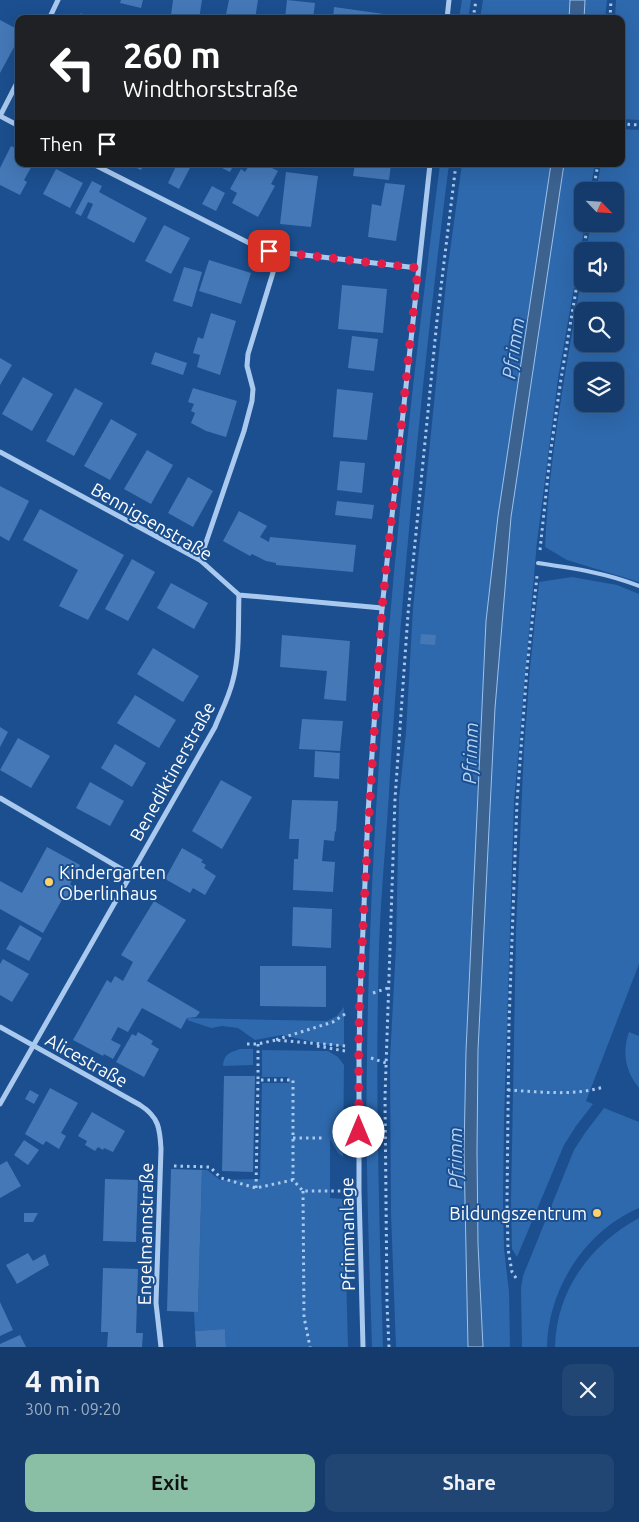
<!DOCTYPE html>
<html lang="en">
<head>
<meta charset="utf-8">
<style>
  body { margin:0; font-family:Ubuntu,sans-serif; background:#214673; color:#f1f3f6; height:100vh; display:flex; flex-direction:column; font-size:19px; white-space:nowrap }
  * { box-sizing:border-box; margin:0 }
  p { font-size:16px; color:#9dadc1 }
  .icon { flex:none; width:28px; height:28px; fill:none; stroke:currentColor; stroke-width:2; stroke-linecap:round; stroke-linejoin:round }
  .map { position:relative; height:1347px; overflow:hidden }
  .side { display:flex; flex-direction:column; background:#143b6b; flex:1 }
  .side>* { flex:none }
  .hud { position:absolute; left:15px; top:15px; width:610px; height:152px; border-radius:10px; box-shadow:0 5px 20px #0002,0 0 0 1px #33557e; background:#202124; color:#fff; overflow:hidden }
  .needle { width:32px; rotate:115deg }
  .buttons { position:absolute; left:574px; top:182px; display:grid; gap:10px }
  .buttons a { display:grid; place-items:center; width:50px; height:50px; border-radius:10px; background:#143b6b; box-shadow:0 5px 20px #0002,0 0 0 1px #33557e; font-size:25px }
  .pin { position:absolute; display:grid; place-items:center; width:42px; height:42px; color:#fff; margin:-21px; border-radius:10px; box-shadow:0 2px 8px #0006 }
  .me { position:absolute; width:55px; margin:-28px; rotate:0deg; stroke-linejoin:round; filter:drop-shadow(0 0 4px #0008) }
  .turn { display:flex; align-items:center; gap:18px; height:105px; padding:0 25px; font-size:22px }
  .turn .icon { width:65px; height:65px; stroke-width:2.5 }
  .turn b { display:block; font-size:35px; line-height:42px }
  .then { display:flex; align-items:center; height:48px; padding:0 25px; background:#0003; gap:10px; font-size:19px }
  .round { display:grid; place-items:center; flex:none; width:52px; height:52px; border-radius:10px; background:#214673 }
  .head { display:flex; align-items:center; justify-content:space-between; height:85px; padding:0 25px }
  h1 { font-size:30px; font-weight:600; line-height:38px }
  .action { display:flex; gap:10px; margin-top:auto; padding:10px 25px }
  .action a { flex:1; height:58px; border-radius:10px; background:#8abfa5; color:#111; font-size:20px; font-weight:600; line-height:58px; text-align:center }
  .action a+a { background:#214673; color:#f1f3f6 }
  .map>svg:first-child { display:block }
</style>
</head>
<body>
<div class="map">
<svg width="639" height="1347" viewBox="0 0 639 1347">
  <rect width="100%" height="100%" fill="#1b4f8f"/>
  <!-- green -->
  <g fill="#2e69ad" fill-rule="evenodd">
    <polygon points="462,0 471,0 468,19 459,19"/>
    <polygon points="483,0 570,0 569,19 480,19"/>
    <polygon points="585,0 607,0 605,19 584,19"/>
    <polygon points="616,0 639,0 639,120 621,119 621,19 615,19"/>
    <path d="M621 129 639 130V582L567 560 545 547C549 455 567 364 582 274V284H615V251H586L591 224H615V191H596L601 164H621ZM582 311H615V344H582ZM582 371H615V404H582Z"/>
    <path d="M440 164H449C423 367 403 571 390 775 387 832 381 890 379 948 375 1081 379 1214 383 1347H372C369 1250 365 1152 367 1055 371 757 402 459 440 164Z"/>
    <polygon points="462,164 551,164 498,516 486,621 466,1051 464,1152 468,1347 396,1347 391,1213 390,1060 396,946 399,799 406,732 413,608 428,463 447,273"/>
    <polygon points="564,164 595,164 590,191 582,191 582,224 585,224 558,379 537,542 514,802 504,1122 503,1202 504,1249 509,1291 510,1347 483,1347 478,1244 477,1152 478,1050 495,708 511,517"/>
    <polygon points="572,577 617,585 639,594 639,964 586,1101 593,1104 576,1126 564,1145 517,1257 512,1249 511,1201 516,930 524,748 530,668 539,582"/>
    <polygon points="344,1007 344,1046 328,1045 282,1035 255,1040 238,1028 222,1026 211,1028 187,1020 188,1018 327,1021 337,1016"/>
    <path d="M629 1032 639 1036V1088C625 1071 622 1052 629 1032Z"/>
    <path d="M240 1049H253V1065L223 1066C223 1055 230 1052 240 1049Z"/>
    <polygon points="262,1050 328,1051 338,1057 344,1065 343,1157 338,1153 330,1139 330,1198 344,1199 348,1347 226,1347 225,1329 195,1331 194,1312 198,1312 202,1170 207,1170 220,1180 260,1179 262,1083 289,1083 288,1077 262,1077"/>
    <path d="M604 1108 639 1122V1208C585 1231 548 1289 547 1347H522L521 1288 523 1276 574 1150 585 1133Z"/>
    <path d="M639 1218V1347H555C556 1290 591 1244 639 1218Z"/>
  </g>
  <!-- water -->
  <g fill="#3c6290" stroke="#9cc4f0">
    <polygon points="570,0 585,0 584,19 569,19"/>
    <polygon points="551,164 564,164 511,517 495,708 478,1050 477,1152 478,1244 483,1347 468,1347 464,1152 466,1051 486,621 498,516"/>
  </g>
  <!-- building -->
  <g fill="#4478b7">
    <polygon points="121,0 143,0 141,8 120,3"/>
    <polygon points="173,0 202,0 199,19 171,15"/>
    <polygon points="229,0 258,0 255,19 225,19"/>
    <polygon points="287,0 315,3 313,19 285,19"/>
    <polygon points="334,7 398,16 398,19 333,19"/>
    <polygon points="81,13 91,19 78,19"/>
    <polygon points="0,20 19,30 19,38 0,73"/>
    <polygon points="11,146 19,150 19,164 33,164 24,180 27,182 20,195 0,185 0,168"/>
    <polygon points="128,164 144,164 141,170"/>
    <polygon points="177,164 192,164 179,189 168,183"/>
    <polygon points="214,164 234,164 230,172"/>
    <polygon points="250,164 264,164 278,171 271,184 275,186 258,217 232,203 237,193 230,189 241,169 245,172"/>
    <polygon points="355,164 391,164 389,180 353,176"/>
    <polygon points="56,169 83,183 70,208 43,194"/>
    <polygon points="286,172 318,176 311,227 280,224"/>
    <polygon points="92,181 102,186 99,192 147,218 134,243 87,218 93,204 88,202 81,216 75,213"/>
    <polygon points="385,183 405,185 396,241 368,237 372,204 381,206"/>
    <polygon points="212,186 225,193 216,211 202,204"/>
    <polygon points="164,225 190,238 171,274 145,261"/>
    <polygon points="209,260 251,273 241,304 199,291"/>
    <polygon points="184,267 202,272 192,307 173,301"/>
    <polygon points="342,285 387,289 383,333 338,329"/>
    <polygon points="211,313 236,321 220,375 197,367 200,355 193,353 198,337 203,339"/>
    <polygon points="352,336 378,339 374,371 348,368"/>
    <polygon points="155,352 187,363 183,375 151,364"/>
    <polygon points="0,358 12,365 0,385"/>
    <polygon points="23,377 53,394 32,431 2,414"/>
    <polygon points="75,388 103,403 74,456 46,441"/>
    <polygon points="193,388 237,401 226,437 206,431 191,423 195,413 191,411 194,404 188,402"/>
    <polygon points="337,389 373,393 367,440 333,437"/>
    <polygon points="111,419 137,434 110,480 84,466"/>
    <polygon points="147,450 173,465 151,504 124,489"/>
    <polygon points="340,461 365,463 362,493 337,490"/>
    <polygon points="188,477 213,491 193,527 168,513"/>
    <polygon points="0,486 29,501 9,541 0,536"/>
    <polygon points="337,501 374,505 372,519 335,515"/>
    <polygon points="40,509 124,555 88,620 59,606 78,570 23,540"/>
    <polygon points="239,511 267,526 260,537 269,542 270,537 356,545 353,572 276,565 276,563 266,561 252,554 250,556 223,541"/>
    <polygon points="132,559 155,572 128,621 105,609"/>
    <polygon points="171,583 208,603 194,629 157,608"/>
    <polygon points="421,634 436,635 435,645 420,644"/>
    <polygon points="282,635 350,641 346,701 324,699 327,671 280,667"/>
    <polygon points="153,648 199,676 183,702 137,674"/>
    <polygon points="135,695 176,720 159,748 117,723"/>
    <polygon points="302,719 343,721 340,751 299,749"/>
    <polygon points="0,727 8,732 0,747"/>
    <polygon points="18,738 50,756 31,788 0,770"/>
    <polygon points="115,744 146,763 132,787 101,768"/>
    <polygon points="315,751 340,753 339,779 314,777"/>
    <polygon points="221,780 252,797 222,849 192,831"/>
    <polygon points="90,782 124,801 110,826 76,808"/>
    <polygon points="292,800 338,801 336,832 335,831 334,841 324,840 322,861 335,862 333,892 293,890 294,859 298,859 299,839 289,839"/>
    <polygon points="47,847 80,865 70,884 77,891 72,901 63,898 43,933 0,909 0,881 22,893"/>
    <polygon points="182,848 203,860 201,862 206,865 204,868 216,876 205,895 193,888 190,893 165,879"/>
    <polygon points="154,901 186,920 147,981 200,1012 196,1017 187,1018 181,1029 142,1008 128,1032 118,1027 111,1040 121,1045 113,1059 104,1054 103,1056 73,1040 107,980 111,983 115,976 123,981 133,962 121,955"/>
    <polygon points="293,907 332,909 331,948 292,946"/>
    <polygon points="20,925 42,938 29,961 6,949"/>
    <polygon points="3,959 29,974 12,1002 0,995 0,964"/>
    <polygon points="260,966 326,966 326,1007 260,1006"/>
    <polygon points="138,1032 153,1041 151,1044 159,1049 144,1077 116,1062 132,1034 136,1036"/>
    <polygon points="224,1076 255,1076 253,1172 222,1171"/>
    <polygon points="50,1088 78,1103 61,1133 66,1136 59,1149 46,1141 43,1145 25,1134"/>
    <polygon points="30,1090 39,1095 34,1104 25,1099"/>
    <polygon points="92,1112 125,1131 113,1152 104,1148 103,1150 98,1147 95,1151 85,1145 87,1141 78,1136"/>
    <polygon points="24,1140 39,1150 28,1165 14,1155"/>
    <polygon points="7,1161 21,1186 0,1198 0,1165"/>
    <polygon points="171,1169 202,1170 198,1312 167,1311"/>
    <polygon points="105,1179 138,1180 136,1242 103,1241"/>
    <polygon points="24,1213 38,1213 33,1222 24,1222"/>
    <polygon points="28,1253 33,1261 45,1254 49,1265 17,1284 6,1265"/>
    <polygon points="103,1268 138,1269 136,1333 143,1333 142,1347 107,1347 108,1332 101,1332"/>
    <polygon points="0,1302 13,1330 0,1336"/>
    <polygon points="225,1329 226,1347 196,1347 195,1331"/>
    <polygon points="20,1335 26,1347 0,1347 0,1344"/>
  </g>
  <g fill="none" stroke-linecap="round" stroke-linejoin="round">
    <!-- path -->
    <g stroke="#a9c9ee" stroke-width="3" stroke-dasharray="2.5 4" stroke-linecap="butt">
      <polyline points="473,19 476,0"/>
      <polyline points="610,19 611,0"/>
      <polyline points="621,124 639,125"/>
      <polyline points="593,191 598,164"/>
      <polyline points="583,251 588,224"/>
      <polyline points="540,550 550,456 561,379 582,255"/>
      <polyline points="373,993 388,988"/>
      <polyline points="345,1014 333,1022 275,1040 346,1046"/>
      <polyline points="247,1044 258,1044 276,1040"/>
      <polyline points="258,1044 258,1080 293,1080 293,1180"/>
      <polyline points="317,1046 345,1051"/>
      <polyline points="371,1058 386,1063"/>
      <path d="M508 1090C540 1092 573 1096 604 1087"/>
      <polyline points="293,1138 323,1138"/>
      <polyline points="174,1166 210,1167 221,1178 256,1188 293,1180 303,1191 346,1191"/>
      <polyline points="256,1188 258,1080"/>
      <polyline points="303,1191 304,1317 310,1347"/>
      <polyline points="516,1278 512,1272 508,1249 507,1201 509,1023 517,802 527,668 537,576"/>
      <polyline points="389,1347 387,1304 385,1097 395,799 408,614 437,320 456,164"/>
    </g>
    <!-- service -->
    <path stroke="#a9c9ee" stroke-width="4" d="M538 563C572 568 607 573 639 586"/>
    <!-- minor -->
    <g stroke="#a9c9ee" stroke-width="5">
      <polyline points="49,19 58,0"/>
      <polyline points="447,19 449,0"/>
      <polyline points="19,79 0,116 19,126"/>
      <polyline points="93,164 259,248 269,251 418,268"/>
      <polyline points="0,452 200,560 239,595 382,608"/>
      <polyline points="200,560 244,431 252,401 253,389 247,366 248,354 279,253"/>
      <polyline points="0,798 130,874"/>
      <path d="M0 1027 140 1105C159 1117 160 1129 161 1149L156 1303 161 1347"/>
      <path d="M0 1104 215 727C221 712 229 697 233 680 240 654 238 622 239 595"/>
      <polyline points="363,1347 359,1191 359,1054 360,998 368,813 382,608 430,164"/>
    </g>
  </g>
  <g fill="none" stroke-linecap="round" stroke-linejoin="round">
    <!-- route -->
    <path stroke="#e11d48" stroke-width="9" stroke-dasharray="0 16.2" d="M269 251 418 268 382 608C374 737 365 867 360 996 358 1042 359 1087 359 1132"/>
  </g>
  <!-- markers -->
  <g fill="#ffd166" stroke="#1b4f8f" stroke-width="2">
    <circle cx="49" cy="882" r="5"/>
    <circle cx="597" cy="1213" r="5"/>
  </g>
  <g text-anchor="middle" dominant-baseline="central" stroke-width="4" stroke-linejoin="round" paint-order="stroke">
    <!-- street labels -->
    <g font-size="18" fill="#fff" stroke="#1b4f8f">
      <text transform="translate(152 521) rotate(30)">Bennigsenstraße</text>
      <text transform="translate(172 771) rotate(-61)">Benediktinerstraße</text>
      <text transform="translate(87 1060) rotate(29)">Alicestraße</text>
      <text transform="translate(145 1234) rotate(-89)">Engelmannstraße</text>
      <text transform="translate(347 1234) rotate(-91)">Pfrimmanlage</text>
    </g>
    <!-- poi labels -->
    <g font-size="18" fill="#fff" stroke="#1b4f8f" text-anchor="start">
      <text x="59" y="872">Kindergarten<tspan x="59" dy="21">Oberlinhaus</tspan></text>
      <text x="587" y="1213" text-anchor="end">Bildungszentrum</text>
    </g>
    <!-- water labels -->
    <g font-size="19" font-style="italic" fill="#b5d3f5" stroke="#1b4f8f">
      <text transform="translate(513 348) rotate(-81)">Pfrimm</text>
      <text transform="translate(470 753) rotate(-88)">Pfrimm</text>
      <text transform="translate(455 1158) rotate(-90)">Pfrimm</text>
    </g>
  </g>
</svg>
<div class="buttons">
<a><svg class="needle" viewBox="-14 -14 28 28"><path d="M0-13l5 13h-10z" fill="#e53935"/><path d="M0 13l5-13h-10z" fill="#9dadc1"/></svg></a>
<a><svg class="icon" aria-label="sound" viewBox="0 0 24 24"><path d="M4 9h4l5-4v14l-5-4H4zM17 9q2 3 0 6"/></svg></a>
<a><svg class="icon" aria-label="search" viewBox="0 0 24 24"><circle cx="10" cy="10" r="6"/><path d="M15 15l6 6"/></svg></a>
<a><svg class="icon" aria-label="layers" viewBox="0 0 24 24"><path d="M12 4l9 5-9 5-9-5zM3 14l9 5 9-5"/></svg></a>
</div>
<div class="pin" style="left:269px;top:251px;background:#d93025"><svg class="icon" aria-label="arrive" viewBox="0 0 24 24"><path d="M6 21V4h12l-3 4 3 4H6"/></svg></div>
<svg class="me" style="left:359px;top:1132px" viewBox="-20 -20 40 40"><circle r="19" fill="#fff"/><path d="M0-13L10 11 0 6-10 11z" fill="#e11d48"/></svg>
<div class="hud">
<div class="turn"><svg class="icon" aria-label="left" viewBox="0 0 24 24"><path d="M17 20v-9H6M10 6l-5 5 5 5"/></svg><div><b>260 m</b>Windthorststraße</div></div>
<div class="then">Then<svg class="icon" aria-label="arrive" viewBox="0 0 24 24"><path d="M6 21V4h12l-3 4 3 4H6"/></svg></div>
</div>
</div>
<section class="side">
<div class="head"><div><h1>4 min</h1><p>300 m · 09:20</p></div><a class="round"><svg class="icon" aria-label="close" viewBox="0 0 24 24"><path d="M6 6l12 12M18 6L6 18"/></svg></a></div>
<div class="action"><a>Exit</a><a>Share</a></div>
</section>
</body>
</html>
